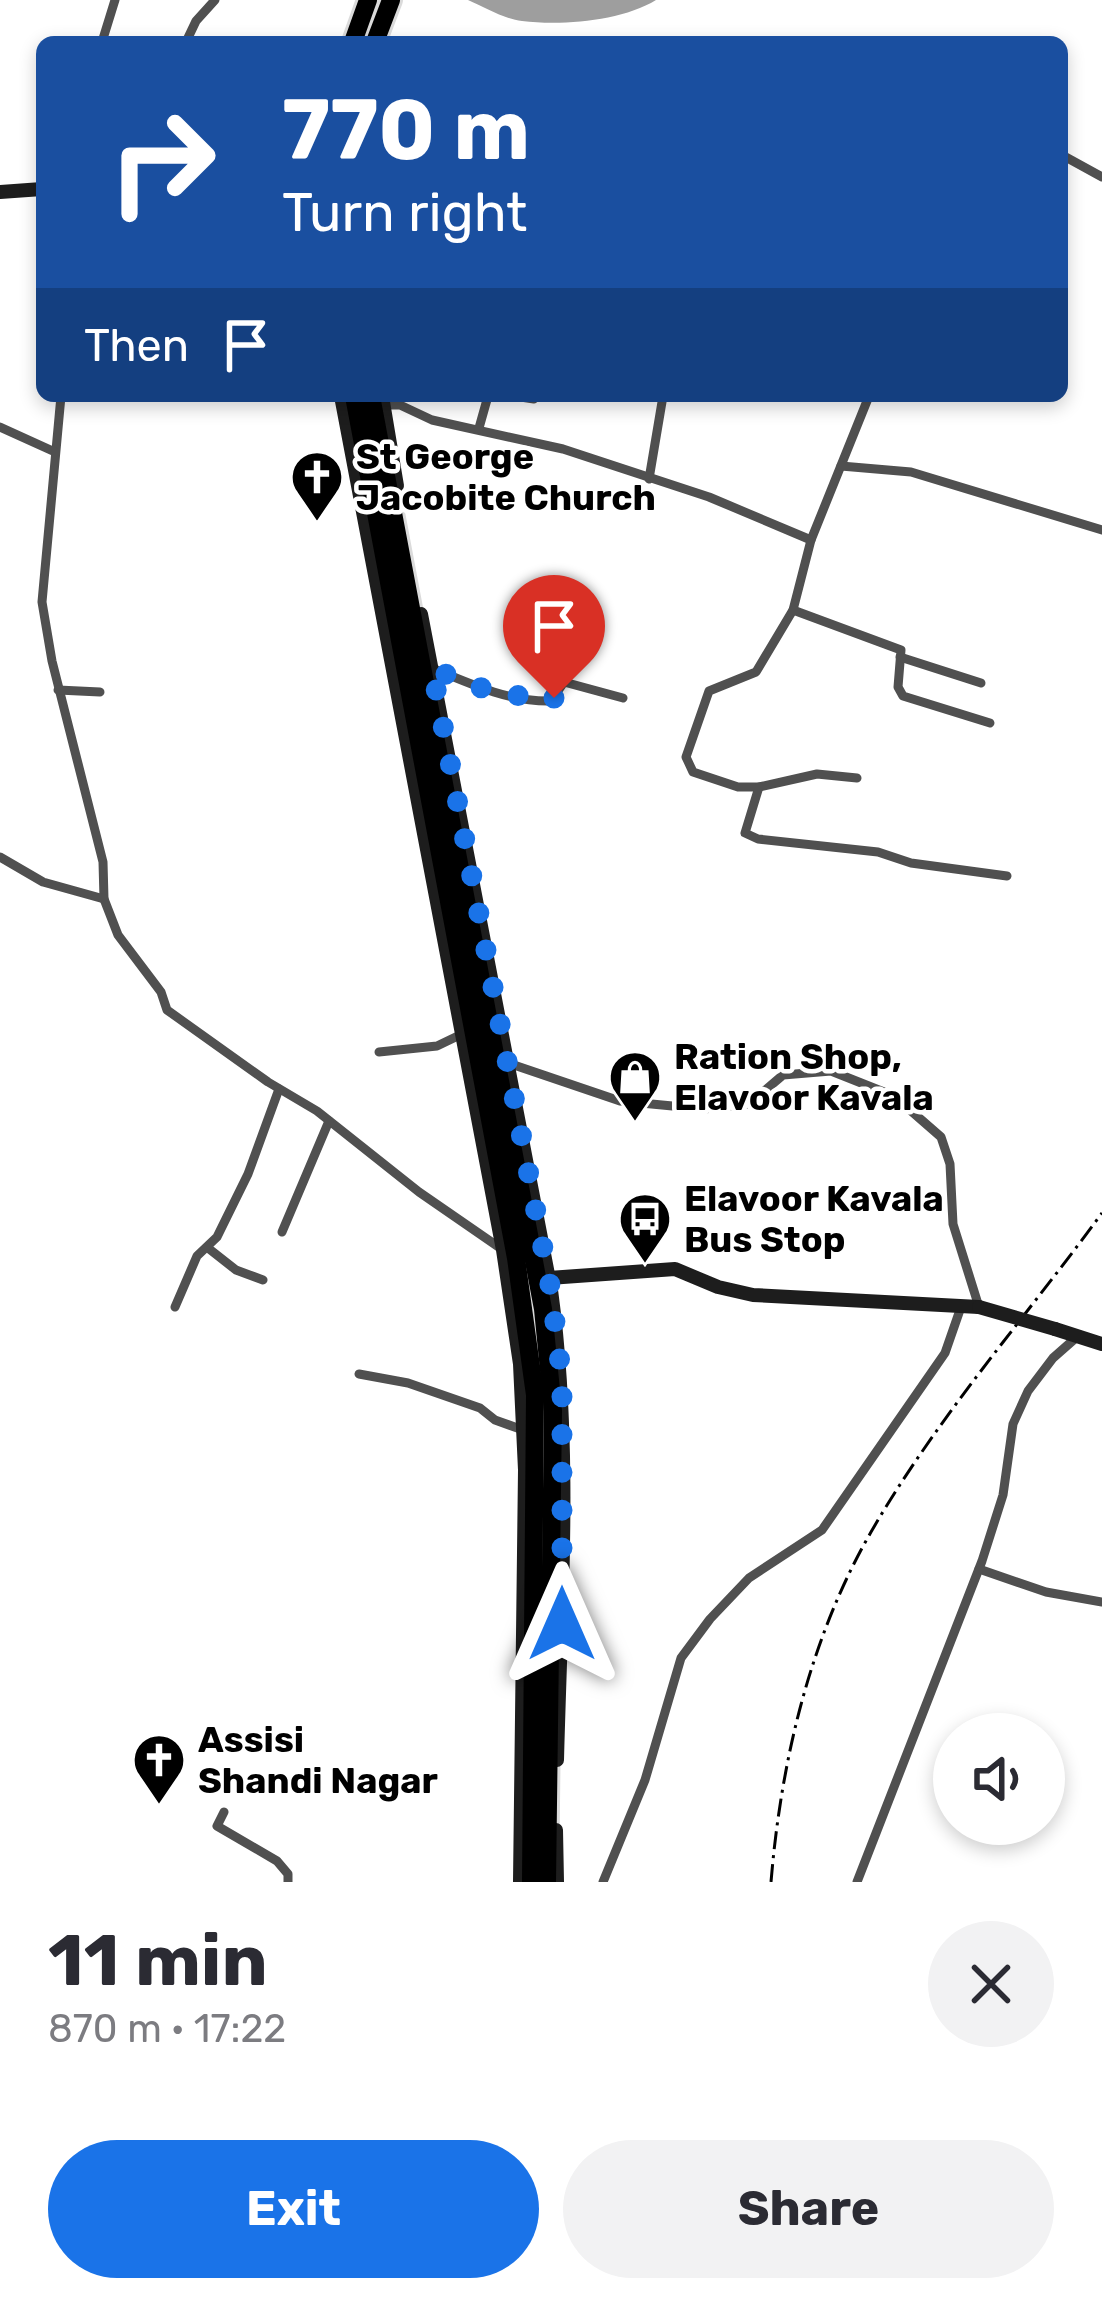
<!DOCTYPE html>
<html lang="en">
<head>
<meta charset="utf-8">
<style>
  body { margin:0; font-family:Rubik,sans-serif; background:#f2f2f3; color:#2b2b33; height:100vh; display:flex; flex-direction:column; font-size:45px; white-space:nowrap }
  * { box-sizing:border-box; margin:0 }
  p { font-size:39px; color:#7c7c81 }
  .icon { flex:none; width:66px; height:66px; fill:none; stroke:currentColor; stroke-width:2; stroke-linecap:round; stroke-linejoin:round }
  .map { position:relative; height:1882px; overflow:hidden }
  .drawer { display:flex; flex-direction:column; background:#fff; flex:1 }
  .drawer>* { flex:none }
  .top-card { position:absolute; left:36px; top:36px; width:1032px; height:366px; border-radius:18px; box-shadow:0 6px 18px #0003; background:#1a4fa0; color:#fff; overflow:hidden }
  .tools { position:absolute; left:933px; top:1713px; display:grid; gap:24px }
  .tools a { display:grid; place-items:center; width:132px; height:132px; border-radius:50%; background:#fff; box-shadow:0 6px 18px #0003; font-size:60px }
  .pin { position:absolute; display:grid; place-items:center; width:102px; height:102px; color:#fff; margin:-123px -51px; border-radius:50% 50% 50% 0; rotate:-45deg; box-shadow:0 0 12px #0007 }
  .pin .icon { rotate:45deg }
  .me { position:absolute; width:132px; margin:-66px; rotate:0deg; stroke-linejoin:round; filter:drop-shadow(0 0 9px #0008) }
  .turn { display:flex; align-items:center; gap:42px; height:252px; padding:0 48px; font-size:54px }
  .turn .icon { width:156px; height:156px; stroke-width:2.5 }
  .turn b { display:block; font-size:84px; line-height:102px }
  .then { display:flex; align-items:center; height:114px; padding:0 48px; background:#0003; gap:24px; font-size:45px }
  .round { display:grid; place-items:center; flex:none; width:126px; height:126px; border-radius:63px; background:#f2f2f3 }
  .head { display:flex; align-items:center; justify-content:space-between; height:204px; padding:0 48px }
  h1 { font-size:72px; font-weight:700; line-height:90px }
  .action { display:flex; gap:24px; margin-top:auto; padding:24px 48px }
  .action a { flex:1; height:138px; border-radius:72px; background:#1a73e8; color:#fff; font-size:48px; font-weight:700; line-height:138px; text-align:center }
  .action a+a { background:#f2f2f3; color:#2b2b33 }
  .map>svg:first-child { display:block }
</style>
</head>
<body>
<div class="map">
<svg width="1102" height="1882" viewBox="0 0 1102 1882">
  <rect width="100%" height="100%" fill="#fff"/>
  <!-- water -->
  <path fill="#9e9e9e" d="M468 0H656C622 21 562 26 522 21 504 19 484 7 468 0Z"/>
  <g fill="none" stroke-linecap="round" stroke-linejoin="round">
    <!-- highway casing -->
    <g stroke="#dbdbdb" stroke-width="24">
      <g id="highway">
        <polyline points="353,42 368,0"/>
        <polyline points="375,42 391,0"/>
        <polyline points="354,396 516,1258 535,1395 531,1882"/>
        <polyline points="371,396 543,1309 553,1411 547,1882"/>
      </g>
    </g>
    <!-- street -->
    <g stroke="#505050" stroke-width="9">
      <polyline points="102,42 115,0"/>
      <polyline points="186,42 196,21 215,0"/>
      <polyline points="1062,155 1102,177"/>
      <polyline points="61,396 42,602 52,661 103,862 104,899 118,935 161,992 167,1010 268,1082 317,1111 419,1192 503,1250"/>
      <polyline points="514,396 534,399"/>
      <polyline points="383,405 400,405 432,420 563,449 709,497 811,540 869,396"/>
      <polyline points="0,427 55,452"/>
      <polyline points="479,428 488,396"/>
      <polyline points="841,466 911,472 1102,530"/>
      <polyline points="649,479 663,396"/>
      <polyline points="811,540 793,610 756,672 709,691 686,757 693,772 738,787 759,787 817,774 857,778"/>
      <polyline points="793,610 901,650 898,687 903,696 990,723"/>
      <polyline points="900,657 981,683"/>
      <path d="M432 668C470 684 510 702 551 701L564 682 623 698"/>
      <polyline points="58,690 100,692"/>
      <polyline points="759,787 745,833 758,839 878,852 911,863 1007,876"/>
      <polyline points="0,857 43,882 104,899"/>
      <polyline points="379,1052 437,1046 462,1034"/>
      <polyline points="508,1063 620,1101 704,1109 749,1104 783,1075 831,1071 894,1096 941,1137 950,1164 953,1224 979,1307"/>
      <polyline points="282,1232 329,1121"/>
      <polyline points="208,1248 236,1270 263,1280"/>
      <polyline points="175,1307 197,1256 217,1237 248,1174 279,1089"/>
      <polyline points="359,1374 408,1383 480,1408 495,1420 523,1430"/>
      <polyline points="979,1569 1046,1592 1102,1602"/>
      <polyline points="224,1812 217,1826 277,1861 288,1874 288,1882"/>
      <polyline points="603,1882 645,1780 681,1658 710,1619 749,1578 822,1530 945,1353 961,1307"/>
      <polyline points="857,1882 982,1561 1003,1495 1013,1424 1028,1391 1053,1358 1078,1336"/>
    </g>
    <!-- secondary -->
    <g stroke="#1d1d1d" stroke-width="14">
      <polyline points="0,192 42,189"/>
      <polyline points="341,396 503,1250 520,1364 525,1470 520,1882"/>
      <polyline points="382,396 397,486"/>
      <path d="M421 614 551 1290C572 1445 561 1603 557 1760"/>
      <polyline points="549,1278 675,1269 718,1287 753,1295 979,1307"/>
      <polyline points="1055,1329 1102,1344"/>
      <polyline points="556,1830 557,1882"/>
    </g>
    <!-- highway -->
    <use href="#highway" stroke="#000" stroke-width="18"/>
    <!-- rail -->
    <path stroke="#000" stroke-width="3" stroke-dasharray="18 6 3 6" stroke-linecap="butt" d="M771 1882C781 1761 810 1638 871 1532 936 1419 1025 1318 1102 1213"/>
    <!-- secondary-bridge -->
    <polyline stroke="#1d1d1d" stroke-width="14" points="979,1307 1055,1329"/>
  </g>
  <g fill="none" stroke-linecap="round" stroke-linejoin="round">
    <!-- route -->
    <polyline stroke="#1a73e8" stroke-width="21" stroke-dasharray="0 37.8" points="554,698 548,702 473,686 432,668 551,1290 562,1379 562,1624"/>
  </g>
  <!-- icons -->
  <defs>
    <g id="church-pin" transform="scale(2.7)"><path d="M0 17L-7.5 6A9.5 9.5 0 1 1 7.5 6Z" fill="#000" stroke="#fff"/><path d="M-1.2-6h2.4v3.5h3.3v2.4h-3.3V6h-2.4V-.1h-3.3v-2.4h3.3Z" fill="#fff"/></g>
    <g id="shop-pin" transform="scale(2.7)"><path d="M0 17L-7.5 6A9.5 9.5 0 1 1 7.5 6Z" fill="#000" stroke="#fff"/><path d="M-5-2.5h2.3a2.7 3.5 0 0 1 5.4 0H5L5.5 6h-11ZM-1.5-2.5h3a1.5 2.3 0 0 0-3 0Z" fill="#fff"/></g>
    <g id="bus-pin" transform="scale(2.7)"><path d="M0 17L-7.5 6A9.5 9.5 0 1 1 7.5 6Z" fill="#000" stroke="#fff"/><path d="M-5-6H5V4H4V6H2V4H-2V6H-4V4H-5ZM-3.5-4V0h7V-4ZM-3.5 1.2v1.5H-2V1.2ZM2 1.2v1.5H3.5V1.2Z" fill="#fff"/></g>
  </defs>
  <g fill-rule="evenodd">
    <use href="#church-pin" x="317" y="477"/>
    <use href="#shop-pin" x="635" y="1077"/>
    <use href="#bus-pin" x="645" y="1219"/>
    <use href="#church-pin" x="159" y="1760"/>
  </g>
  <g text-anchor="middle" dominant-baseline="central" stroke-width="9" stroke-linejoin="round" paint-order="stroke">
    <!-- poi labels -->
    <g font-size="36" font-weight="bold" fill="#000" stroke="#fff" text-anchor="start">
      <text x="356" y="456">St George<tspan x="356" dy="41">Jacobite Church</tspan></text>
      <text x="674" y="1056">Ration Shop,<tspan x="674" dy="41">Elavoor Kavala</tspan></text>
      <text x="684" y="1198">Elavoor Kavala<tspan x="684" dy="41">Bus Stop</tspan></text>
      <text x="198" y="1739">Assisi<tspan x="198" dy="41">Shandi Nagar</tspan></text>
    </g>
  </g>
</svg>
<div class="tools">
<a><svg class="icon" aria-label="sound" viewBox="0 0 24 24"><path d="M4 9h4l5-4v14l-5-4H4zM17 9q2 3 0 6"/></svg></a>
</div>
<div class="pin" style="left:554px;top:698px;background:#d93025"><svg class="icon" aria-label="arrive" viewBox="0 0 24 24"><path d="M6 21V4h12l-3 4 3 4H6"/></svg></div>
<svg class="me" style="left:562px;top:1624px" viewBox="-20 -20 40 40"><path d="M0-17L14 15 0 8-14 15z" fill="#1a73e8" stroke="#fff" stroke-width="4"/></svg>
<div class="top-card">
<div class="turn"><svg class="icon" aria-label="right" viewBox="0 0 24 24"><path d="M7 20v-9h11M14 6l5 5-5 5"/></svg><div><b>770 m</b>Turn right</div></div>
<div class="then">Then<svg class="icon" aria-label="arrive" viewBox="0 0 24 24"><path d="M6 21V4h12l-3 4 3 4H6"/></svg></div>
</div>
</div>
<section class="drawer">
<div class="head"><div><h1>11 min</h1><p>870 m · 17:22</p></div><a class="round"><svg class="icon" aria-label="close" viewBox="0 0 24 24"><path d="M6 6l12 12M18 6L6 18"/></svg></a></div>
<div class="action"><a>Exit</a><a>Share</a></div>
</section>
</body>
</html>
